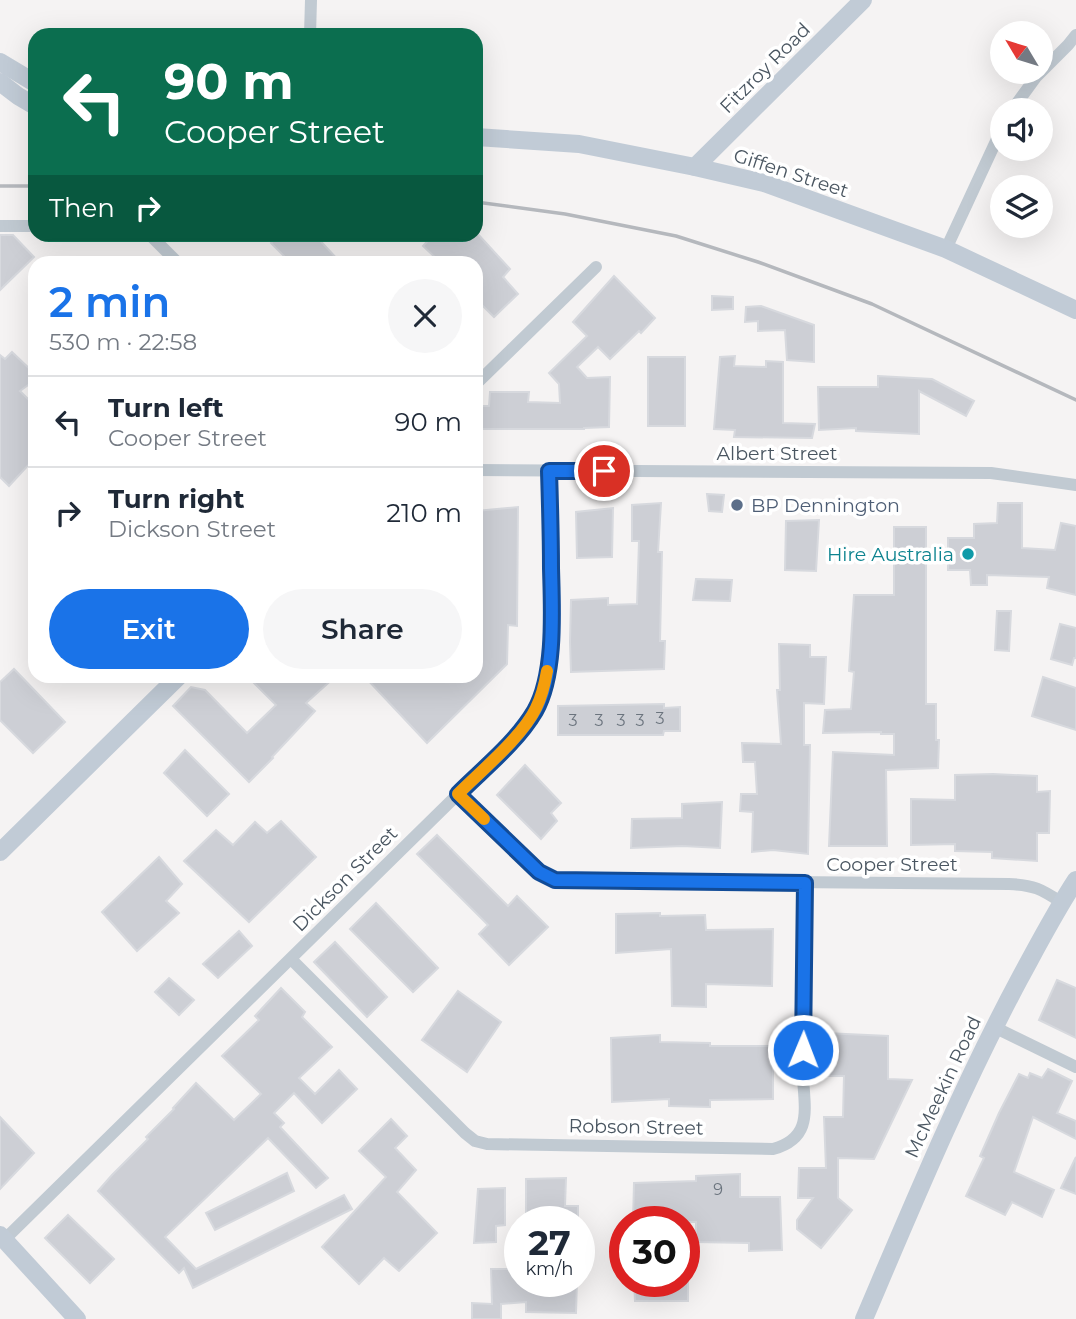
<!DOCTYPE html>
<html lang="en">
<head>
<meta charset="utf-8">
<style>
  body { margin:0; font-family:Montserrat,sans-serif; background:#f6f6f7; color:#1f2937; height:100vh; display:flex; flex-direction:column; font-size:26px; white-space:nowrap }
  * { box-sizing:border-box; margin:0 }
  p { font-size:23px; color:#747a83 }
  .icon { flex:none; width:38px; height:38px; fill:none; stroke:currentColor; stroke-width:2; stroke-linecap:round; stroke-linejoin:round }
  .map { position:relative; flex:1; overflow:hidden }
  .details { position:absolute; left:28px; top:256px; width:455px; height:427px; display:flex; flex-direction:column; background:#fff; border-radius:21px; box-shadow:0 7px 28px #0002 }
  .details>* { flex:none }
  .guide { position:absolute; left:28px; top:28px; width:455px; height:214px; border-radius:21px; box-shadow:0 7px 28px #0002; background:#0b6e4f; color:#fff; overflow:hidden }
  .needle { width:46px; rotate:308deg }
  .tools { position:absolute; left:990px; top:21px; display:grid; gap:14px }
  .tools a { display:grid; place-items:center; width:63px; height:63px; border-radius:50%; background:#fff; box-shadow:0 7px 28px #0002; font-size:35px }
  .speed { position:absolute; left:504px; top:1206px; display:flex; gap:14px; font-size:35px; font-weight:700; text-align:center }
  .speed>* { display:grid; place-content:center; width:91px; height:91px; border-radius:50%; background:#fff; box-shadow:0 7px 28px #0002; line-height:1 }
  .speed small { font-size:18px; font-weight:400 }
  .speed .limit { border:10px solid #d22; background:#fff; color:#111 }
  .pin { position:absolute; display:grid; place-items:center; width:60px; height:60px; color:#fff; margin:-30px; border:4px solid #fff; border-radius:50%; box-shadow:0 2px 7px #0007 }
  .me { position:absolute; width:77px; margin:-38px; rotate:1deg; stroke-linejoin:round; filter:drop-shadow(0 0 5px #0008) }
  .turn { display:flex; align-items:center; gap:24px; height:147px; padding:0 21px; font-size:32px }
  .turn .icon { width:91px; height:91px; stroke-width:2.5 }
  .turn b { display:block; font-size:49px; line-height:60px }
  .then { display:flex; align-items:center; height:66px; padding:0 21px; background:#0003; gap:14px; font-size:26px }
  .round { display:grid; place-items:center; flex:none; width:74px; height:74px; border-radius:37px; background:#f6f6f7 }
  .summary { display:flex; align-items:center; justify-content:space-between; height:119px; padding:0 21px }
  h1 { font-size:42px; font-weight:600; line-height:52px; color:#1a73e8 }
  .button { display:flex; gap:14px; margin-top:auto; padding:14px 21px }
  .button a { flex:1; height:80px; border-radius:42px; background:#1a73e8; color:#fff; font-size:28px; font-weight:600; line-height:80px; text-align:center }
  .button a+a { background:#f6f6f7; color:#1f2937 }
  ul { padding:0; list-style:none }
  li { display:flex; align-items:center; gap:21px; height:91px; padding:0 21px; border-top:2px solid #e0e1e3 }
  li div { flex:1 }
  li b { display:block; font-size:26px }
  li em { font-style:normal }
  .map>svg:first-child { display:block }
</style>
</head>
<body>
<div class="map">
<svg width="1076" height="1319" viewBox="0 0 1076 1319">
  <rect width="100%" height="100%" fill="#f5f3f3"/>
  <!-- building -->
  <g fill="#cdcfd5" stroke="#d7d9de" stroke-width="2">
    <polygon points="476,232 510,269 503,277 518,294 494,317 476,299 476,262 440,262 423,246 434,234 460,234 466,241 472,234 476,234"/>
    <polygon points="280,234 314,234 340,262 290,262 271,243"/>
    <polygon points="0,235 13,235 34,257 0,290"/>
    <polygon points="614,276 655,318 641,333 639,331 610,359 598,347 577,367 587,378 610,377 609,427 584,428 584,429 476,429 476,406 489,406 490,392 529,392 528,402 560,403 559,384 549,373 587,336 573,322"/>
    <polygon points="712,296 733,297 733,309 712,310"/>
    <polygon points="761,306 814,325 814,362 787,360 785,330 758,331 758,321 745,322 746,307"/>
    <polygon points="12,352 35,374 35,380 20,391 35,406 35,444 33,446 34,459 9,486 0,477 0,355 5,359"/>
    <polygon points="735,356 734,366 766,367 766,361 783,362 783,423 815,424 812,438 734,437 735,430 714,429 720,357"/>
    <rect x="648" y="357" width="37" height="69"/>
    <polygon points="878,376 932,379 974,401 966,416 919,391 919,434 856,431 856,428 819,430 818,387 878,387"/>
    <polygon points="707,494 724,495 722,512 709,511"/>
    <polygon points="661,503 658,552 662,552 660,641 665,641 664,669 571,672 570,642 571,600 608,598 608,605 637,604 639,541 632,541 632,505"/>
    <polygon points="998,503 1022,503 1022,548 1055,550 1061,523 1076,526 1076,595 1047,588 1049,577 987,575 987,585 971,585 970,570 948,570 948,538 974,538 974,524 997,523"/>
    <polygon points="518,507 517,626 508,625 507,664 427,743 364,676 476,676 476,511"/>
    <polygon points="613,508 612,557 577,558 576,512"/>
    <polygon points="819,520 816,571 785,570 786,521"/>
    <polygon points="894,527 926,527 926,704 936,704 936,740 939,740 938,768 886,770 887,846 829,846 833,752 894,755 894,734 881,734 881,732 823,733 825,710 851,709 854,672 849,671 854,595 894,595"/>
    <polygon points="696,579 732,580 730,601 693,600"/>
    <polygon points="997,611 1011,611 1009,651 995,650"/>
    <polygon points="1060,624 1076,628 1076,658 1074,658 1072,665 1051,659"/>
    <polygon points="779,644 810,645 810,657 826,657 824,704 804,703 804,745 810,745 808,854 773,850 752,852 753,812 740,811 741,794 757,794 755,762 743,762 742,743 781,744 777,690 780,690"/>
    <polygon points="14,669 65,722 33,753 0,720 0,682"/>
    <polygon points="247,676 336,676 306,703 315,711 272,757 273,758 249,782 173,706 191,687 205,690 247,733 276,705"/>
    <polygon points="1043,677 1076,688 1076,730 1032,716"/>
    <polygon points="664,704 664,708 680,707 680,731 664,731 663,735 558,735 558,706"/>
    <polygon points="185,750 229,794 207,816 164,773"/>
    <polygon points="525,765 561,803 551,813 557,821 541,839 497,795"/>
    <polygon points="993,774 1037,776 1037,792 1050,791 1049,833 1037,833 1037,861 992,858 992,852 955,851 955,844 911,845 911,799 955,800 955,775"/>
    <polygon points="722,802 720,848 683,846 631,848 632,819 682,818 682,804"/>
    <polygon points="281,821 316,857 249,922 184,861 216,830 233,845 255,822 267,833"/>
    <polygon points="437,835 508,906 517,896 548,927 509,965 479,934 488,925 417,854"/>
    <polygon points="159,857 182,884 166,901 179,913 137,951 102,912"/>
    <polygon points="376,903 438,968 413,992 350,929"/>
    <polygon points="660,913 660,916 705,915 706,930 773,929 772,986 706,984 706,1007 672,1006 671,949 616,953 616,914"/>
    <polygon points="239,931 252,946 218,978 203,964"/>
    <polygon points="335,942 387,997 367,1017 314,962"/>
    <polygon points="169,978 194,1000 179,1015 155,992"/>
    <polygon points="1057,980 1076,988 1076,1038 1039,1020"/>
    <polygon points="281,988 305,1012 302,1017 332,1047 299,1078 315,1094 339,1070 357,1089 322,1123 294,1093 274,1113 284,1123 280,1127 328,1178 316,1188 268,1138 165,1237 196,1269 344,1195 352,1209 193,1288 184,1268 179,1273 98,1191 112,1175 148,1139 146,1137 174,1109 173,1108 196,1083 234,1120 261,1094 222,1056 259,1020 255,1016"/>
    <polygon points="458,991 501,1022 467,1072 422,1040"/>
    <polygon points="825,1033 888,1036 888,1079 912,1080 874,1159 838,1158 838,1198 852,1210 821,1248 797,1229 797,1220 813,1198 798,1198 799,1168 826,1168 824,1117 843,1117 844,1076 823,1076"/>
    <polygon points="660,1035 660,1042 710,1043 710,1046 773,1046 773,1099 710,1100 710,1107 669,1106 669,1099 612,1102 611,1038"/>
    <polygon points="1048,1069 1072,1081 1057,1113 1076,1121 1076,1139 1033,1117 1014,1172 1054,1190 1042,1217 1012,1202 1005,1215 966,1196 984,1158 980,1156 999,1113 1019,1074 1028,1078 1030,1073 1042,1078"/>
    <polygon points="0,1117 34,1153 0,1189"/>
    <polygon points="391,1119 407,1136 395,1148 416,1170 397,1192 437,1233 399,1271 384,1258 359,1284 322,1247 386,1177 359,1151"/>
    <polygon points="1076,1157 1076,1194 1061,1188"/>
    <polygon points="287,1173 294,1191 215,1230 206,1213"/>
    <polygon points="740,1174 740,1197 780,1197 782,1250 749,1251 749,1243 696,1242 696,1222 633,1222 634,1183 696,1181 696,1176"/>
    <polygon points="566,1178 565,1206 578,1206 578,1222 526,1222 526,1179"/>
    <polygon points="505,1188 505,1225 496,1226 496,1242 474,1243 478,1189"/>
    <polygon points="68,1215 114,1259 90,1283 45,1238"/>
    <polygon points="491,1269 520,1269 520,1281 577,1281 576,1313 526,1312 526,1302 501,1304 501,1319 472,1319 472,1303 492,1304"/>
    <polygon points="634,1281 688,1281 688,1301 635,1301"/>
  </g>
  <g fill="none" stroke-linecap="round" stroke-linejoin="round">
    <!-- street -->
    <g stroke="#c1cad2" stroke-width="12">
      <polyline points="310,35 311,0"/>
      <polyline points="1012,110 1036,77 1068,45 1076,35"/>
      <polyline points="0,226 35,226"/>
      <polyline points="149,234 177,262"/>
      <polyline points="946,249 1003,126"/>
      <polyline points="476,384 596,267"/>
      <polyline points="476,470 991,473 1076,485"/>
      <path d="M458 794 539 872 555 880 1009 884C1034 885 1041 889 1061 902"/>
      <path d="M291 959 465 1133 475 1141 487 1144 773 1149C812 1138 805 1111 803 1078L805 883"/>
      <polyline points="994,1027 1076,1067"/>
      <path d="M4 1240 507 746C517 734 530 722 537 707 551 677 550 644 551 612 552 565 550 518 549 471"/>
    </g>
    <!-- secondary -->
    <g stroke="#c1cbd6" stroke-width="18">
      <polyline points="0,62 35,83"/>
      <polyline points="0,82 18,96 35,106"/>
      <polyline points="476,137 579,144 695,167 764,183 946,249 1076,310"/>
      <polyline points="695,167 863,0"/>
      <polyline points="0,852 179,676"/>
      <polyline points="0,1235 77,1319"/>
      <path d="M864 1319C913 1204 961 1088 1020 978 1038 945 1055 912 1076 880"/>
    </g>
    <!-- rail -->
    <g stroke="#b5b8bd" stroke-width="3.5">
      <polyline points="0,186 35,186"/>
      <polyline points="476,202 565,214 676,236 758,262 872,304 1076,400"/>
    </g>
  </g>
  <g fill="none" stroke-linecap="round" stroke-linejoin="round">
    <!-- route casing -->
    <g stroke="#114b97" stroke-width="18">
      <path id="route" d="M604 471H549C550 503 551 535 551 568 552 609 556 674 535 711 516 743 484 768 458 794L539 872 555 880 805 883 803 1050"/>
    </g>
    <!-- route -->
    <use href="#route" stroke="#1a73e8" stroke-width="12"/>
    <!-- slow -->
    <path stroke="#f59e0b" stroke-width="12" d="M484 819 458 794C481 771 523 736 536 708 542 696 545 683 547 671"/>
  </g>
  <!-- markers -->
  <circle fill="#5c6f8a" stroke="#fff" stroke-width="2.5" cx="737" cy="505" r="7"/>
  <circle fill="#0f9aa8" stroke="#fff" stroke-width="2.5" cx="968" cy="554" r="7"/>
  <g text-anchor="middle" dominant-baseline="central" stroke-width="7" stroke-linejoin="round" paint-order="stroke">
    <!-- number labels -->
    <g font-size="16" fill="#6b747e">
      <text x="660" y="718">3</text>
      <text x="573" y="720">3</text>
      <text x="599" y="720">3</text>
      <text x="621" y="720">3</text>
      <text x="640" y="720">3</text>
      <text x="718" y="1189">9</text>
    </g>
    <!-- street labels -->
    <g font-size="19" fill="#4a5661" stroke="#fff">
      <text transform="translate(765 68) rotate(-45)">Fitzroy Road</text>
      <text transform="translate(791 173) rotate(18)">Giffen Street</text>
      <text x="777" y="453">Albert Street</text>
      <text x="892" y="864">Cooper Street</text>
      <text transform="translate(345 879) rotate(-45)">Dickson Street</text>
      <text transform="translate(943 1087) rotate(-65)">McMeekin Road</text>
      <text transform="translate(636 1127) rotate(1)">Robson Street</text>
    </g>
    <!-- service labels -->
    <g font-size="19" fill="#4e5e75" stroke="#fff" text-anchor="start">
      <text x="751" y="505">BP Dennington</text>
    </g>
    <!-- culture labels -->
    <g font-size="19" fill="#0d838f" stroke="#fff" text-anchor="end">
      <text x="954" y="554">Hire Australia</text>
    </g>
  </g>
</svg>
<div class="tools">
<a><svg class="needle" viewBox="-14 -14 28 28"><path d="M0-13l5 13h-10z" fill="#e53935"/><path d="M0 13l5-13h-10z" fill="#747a83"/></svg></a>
<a><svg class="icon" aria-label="sound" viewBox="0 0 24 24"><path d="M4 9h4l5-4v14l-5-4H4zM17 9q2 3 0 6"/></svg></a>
<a><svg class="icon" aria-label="layers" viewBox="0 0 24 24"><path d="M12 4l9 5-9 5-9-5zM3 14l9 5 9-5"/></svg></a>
</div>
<div class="speed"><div>27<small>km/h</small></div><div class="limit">30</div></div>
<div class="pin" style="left:604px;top:471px;background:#d93025"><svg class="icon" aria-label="arrive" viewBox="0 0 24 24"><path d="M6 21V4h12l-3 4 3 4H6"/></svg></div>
<svg class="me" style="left:803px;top:1050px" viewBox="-20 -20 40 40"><circle r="17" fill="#1a73e8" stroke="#fff" stroke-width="3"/><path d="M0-11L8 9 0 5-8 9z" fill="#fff"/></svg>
<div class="guide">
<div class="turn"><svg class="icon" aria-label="left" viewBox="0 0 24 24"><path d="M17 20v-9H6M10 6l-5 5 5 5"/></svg><div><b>90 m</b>Cooper Street</div></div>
<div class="then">Then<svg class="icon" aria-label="right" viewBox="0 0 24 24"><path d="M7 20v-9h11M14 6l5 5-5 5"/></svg></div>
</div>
<section class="details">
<div class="summary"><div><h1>2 min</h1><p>530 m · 22:58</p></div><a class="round"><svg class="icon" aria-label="close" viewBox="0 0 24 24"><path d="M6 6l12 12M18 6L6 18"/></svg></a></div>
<ul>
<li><svg class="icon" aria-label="left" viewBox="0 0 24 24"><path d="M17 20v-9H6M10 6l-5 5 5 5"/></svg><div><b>Turn left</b><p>Cooper Street</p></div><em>90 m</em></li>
<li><svg class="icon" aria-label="right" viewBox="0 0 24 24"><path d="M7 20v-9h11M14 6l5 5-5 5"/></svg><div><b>Turn right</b><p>Dickson Street</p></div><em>210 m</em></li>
</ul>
<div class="button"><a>Exit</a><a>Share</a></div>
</section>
</div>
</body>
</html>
